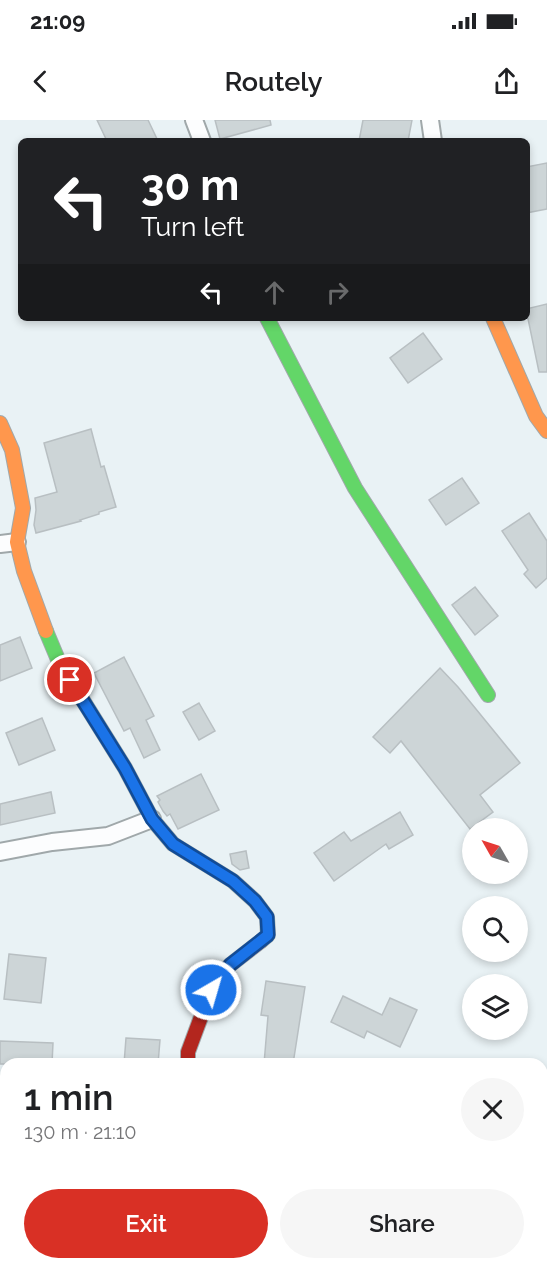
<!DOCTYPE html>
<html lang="en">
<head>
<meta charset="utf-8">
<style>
  body { margin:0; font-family:Raleway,sans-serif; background:#f6f6f6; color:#202124; height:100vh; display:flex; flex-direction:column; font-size:22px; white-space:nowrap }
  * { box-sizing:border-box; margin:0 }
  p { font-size:20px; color:#757577 }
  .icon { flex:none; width:33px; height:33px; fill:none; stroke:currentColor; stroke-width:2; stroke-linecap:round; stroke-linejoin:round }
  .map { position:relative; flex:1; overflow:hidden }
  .side { position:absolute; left:0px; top:938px; width:548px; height:212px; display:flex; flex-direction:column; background:#fff; border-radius:18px 18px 0 0; box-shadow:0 3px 9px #0003 }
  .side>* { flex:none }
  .banner { position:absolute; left:18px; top:18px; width:512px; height:183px; border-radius:9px; box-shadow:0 3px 9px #0003; background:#202124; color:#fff; overflow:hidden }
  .needle { width:39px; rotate:309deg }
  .buttons { position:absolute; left:462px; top:698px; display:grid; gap:12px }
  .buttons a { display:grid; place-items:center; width:66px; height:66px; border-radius:50%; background:#fff; box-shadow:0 3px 9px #0003; font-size:30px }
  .pin { position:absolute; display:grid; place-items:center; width:51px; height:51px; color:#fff; margin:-26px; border:3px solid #fff; border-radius:50%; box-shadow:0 2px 6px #0007 }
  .me { position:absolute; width:66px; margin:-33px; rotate:38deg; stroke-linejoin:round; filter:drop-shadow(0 0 4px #0008) }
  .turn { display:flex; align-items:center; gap:21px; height:126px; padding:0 24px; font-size:27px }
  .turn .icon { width:78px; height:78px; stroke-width:2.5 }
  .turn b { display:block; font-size:42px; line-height:51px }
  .lanes { display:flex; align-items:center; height:57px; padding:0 24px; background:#0003; justify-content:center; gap:30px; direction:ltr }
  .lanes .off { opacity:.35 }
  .round { display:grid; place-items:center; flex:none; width:63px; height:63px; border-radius:32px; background:#f6f6f6 }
  .head { display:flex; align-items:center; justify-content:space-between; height:102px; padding:0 24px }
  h1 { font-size:36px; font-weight:600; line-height:45px }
  .cta { display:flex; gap:12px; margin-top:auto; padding:12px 24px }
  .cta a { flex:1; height:69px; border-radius:36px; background:#d93025; color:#fff; font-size:24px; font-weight:600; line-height:69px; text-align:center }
  .cta a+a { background:#f6f6f6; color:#202124 }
  .status { display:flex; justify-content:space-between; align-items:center; height:42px; padding:0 30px; background:#fff; direction:ltr }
  .status svg { height:16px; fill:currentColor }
  header { display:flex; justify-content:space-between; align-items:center; height:78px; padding:0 24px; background:#fff; font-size:27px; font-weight:600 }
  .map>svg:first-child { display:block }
</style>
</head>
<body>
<div class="status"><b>21:09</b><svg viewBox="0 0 49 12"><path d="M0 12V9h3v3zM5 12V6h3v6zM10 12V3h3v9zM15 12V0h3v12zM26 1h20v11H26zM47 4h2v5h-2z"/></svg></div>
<header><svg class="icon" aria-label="back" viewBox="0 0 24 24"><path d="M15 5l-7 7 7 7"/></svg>Routely<svg class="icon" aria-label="share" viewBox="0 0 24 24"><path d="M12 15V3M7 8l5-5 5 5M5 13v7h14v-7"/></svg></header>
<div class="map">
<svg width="547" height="1148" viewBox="0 0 547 1148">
  <rect width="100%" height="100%" fill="#e9f2f5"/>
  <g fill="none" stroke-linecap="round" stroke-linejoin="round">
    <!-- stream -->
    <g stroke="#85dcf1" stroke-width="6">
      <polyline points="542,1103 547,1096"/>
      <polyline points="504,1148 508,1143"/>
    </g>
  </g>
  <!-- building -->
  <g fill="#cdd5d7" stroke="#b8bfc2" stroke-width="1.5">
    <polygon points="97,0 148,0 158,21 107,21"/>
    <polygon points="215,0 270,0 271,5 220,19"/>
    <polygon points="363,0 412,0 408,21 359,21"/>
    <polygon points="547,43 547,89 526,93 526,47"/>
    <polygon points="547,184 547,252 539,252 526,189"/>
    <polygon points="423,213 442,239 408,263 390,238"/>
    <polygon points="91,309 101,347 104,346 116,387 99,392 99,394 80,400 81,401 36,413 34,405 36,390 35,378 57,372 44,323"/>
    <polygon points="462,358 479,383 446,405 429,380"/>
    <polygon points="529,393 547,421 547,458 536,468 524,454 528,450 502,411"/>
    <polygon points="475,467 498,496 475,515 452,485"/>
    <polygon points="20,517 32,548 0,561 0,525"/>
    <polygon points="124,537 154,596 146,600 160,630 144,638 130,608 124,611 94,553"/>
    <polygon points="440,548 458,567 520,643 480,675 493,692 470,709 401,621 390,633 373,617"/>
    <polygon points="199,583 215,611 199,620 183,592"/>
    <polygon points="42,598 55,630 19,645 6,613"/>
    <polygon points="201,654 219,690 178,709 170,694 167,696 163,691 158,682 160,680 157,676"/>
    <polygon points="51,672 55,693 0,705 0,684"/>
    <polygon points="400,692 413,715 389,729 386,724 334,761 314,733 344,712 351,721"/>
    <polygon points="246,731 249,748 240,750 232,744 230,734"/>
    <polygon points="9,834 46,838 41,883 4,879"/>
    <polygon points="266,861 305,867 293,944 264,944 268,896 261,895"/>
    <polygon points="343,876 382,895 390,878 417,890 400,927 367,911 364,918 331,902"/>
    <polygon points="126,918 160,920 158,944 124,944"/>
    <polygon points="0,921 53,923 52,944 0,944"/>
  </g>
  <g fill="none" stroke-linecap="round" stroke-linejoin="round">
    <!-- street casing -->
    <g stroke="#a0a8aa" stroke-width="20">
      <g id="street">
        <polyline points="194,0 202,21"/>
        <polyline points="430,0 433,21"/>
        <polyline points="0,424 17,422"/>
        <polyline points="0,732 52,722 108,716 152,699"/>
        <polyline points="0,995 6,995"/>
        <polyline points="139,1148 140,1143"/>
      </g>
    </g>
    <!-- fast casing -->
    <g stroke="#a0a8aa" stroke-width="16">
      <g id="fast">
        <polyline points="267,198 355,368 488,575"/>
        <polyline points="46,511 59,542 125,648 152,699 173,724 233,761 255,781 267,797 268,815 261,821"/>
      </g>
    </g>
    <!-- slow casing -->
    <g stroke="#a0a8aa" stroke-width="16">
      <g id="slow">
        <polyline points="493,198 536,296 547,311"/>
        <polyline points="0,303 12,330 23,388 17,422 24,451 46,511"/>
      </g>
    </g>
    <!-- jam casing -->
    <g stroke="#a0a8aa" stroke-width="16">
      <polyline id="jam" points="188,944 188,932 211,870 230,845 261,821"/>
    </g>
    <!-- street -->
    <use href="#street" stroke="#fcfdfe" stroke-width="16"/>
    <!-- fast -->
    <use href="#fast" stroke="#63d668" stroke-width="14"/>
    <!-- slow -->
    <use href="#slow" stroke="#ff974d" stroke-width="14"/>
    <!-- jam -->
    <use href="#jam" stroke="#b3261e" stroke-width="14"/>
  </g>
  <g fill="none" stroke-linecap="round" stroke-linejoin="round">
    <!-- route casing -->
    <g stroke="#114b97" stroke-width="15">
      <polyline id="route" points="70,560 125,648 152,699 173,724 233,761 255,781 267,797 268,815 230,845 211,870"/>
    </g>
    <!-- route -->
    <use href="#route" stroke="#1a73e8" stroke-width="10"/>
  </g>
</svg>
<div class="buttons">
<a><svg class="needle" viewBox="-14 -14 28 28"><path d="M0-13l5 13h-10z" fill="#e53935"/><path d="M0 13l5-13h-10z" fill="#757577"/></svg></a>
<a><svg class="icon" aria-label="search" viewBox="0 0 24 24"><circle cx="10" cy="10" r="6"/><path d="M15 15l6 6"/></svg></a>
<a><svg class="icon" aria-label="layers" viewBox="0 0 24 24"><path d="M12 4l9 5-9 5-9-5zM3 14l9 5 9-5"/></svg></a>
</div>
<div class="pin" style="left:70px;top:560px;background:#d93025"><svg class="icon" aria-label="arrive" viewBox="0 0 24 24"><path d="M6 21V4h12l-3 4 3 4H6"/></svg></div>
<svg class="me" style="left:211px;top:870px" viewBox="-20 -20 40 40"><circle r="17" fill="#1a73e8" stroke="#fff" stroke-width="3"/><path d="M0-11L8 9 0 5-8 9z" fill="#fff"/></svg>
<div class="banner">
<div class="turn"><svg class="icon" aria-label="left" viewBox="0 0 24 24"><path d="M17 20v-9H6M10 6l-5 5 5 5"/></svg><div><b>30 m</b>Turn left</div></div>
<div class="lanes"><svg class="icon" aria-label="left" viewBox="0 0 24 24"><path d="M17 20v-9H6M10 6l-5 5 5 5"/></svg><svg class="icon off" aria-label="ahead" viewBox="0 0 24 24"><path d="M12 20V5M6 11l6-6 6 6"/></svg><svg class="icon off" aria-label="right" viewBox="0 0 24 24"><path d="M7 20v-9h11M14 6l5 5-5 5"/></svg></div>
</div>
<section class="side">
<div class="head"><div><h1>1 min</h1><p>130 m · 21:10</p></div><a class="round"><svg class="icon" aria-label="close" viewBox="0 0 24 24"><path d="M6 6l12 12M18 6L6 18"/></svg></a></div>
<div class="cta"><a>Exit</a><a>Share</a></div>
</section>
</div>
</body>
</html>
